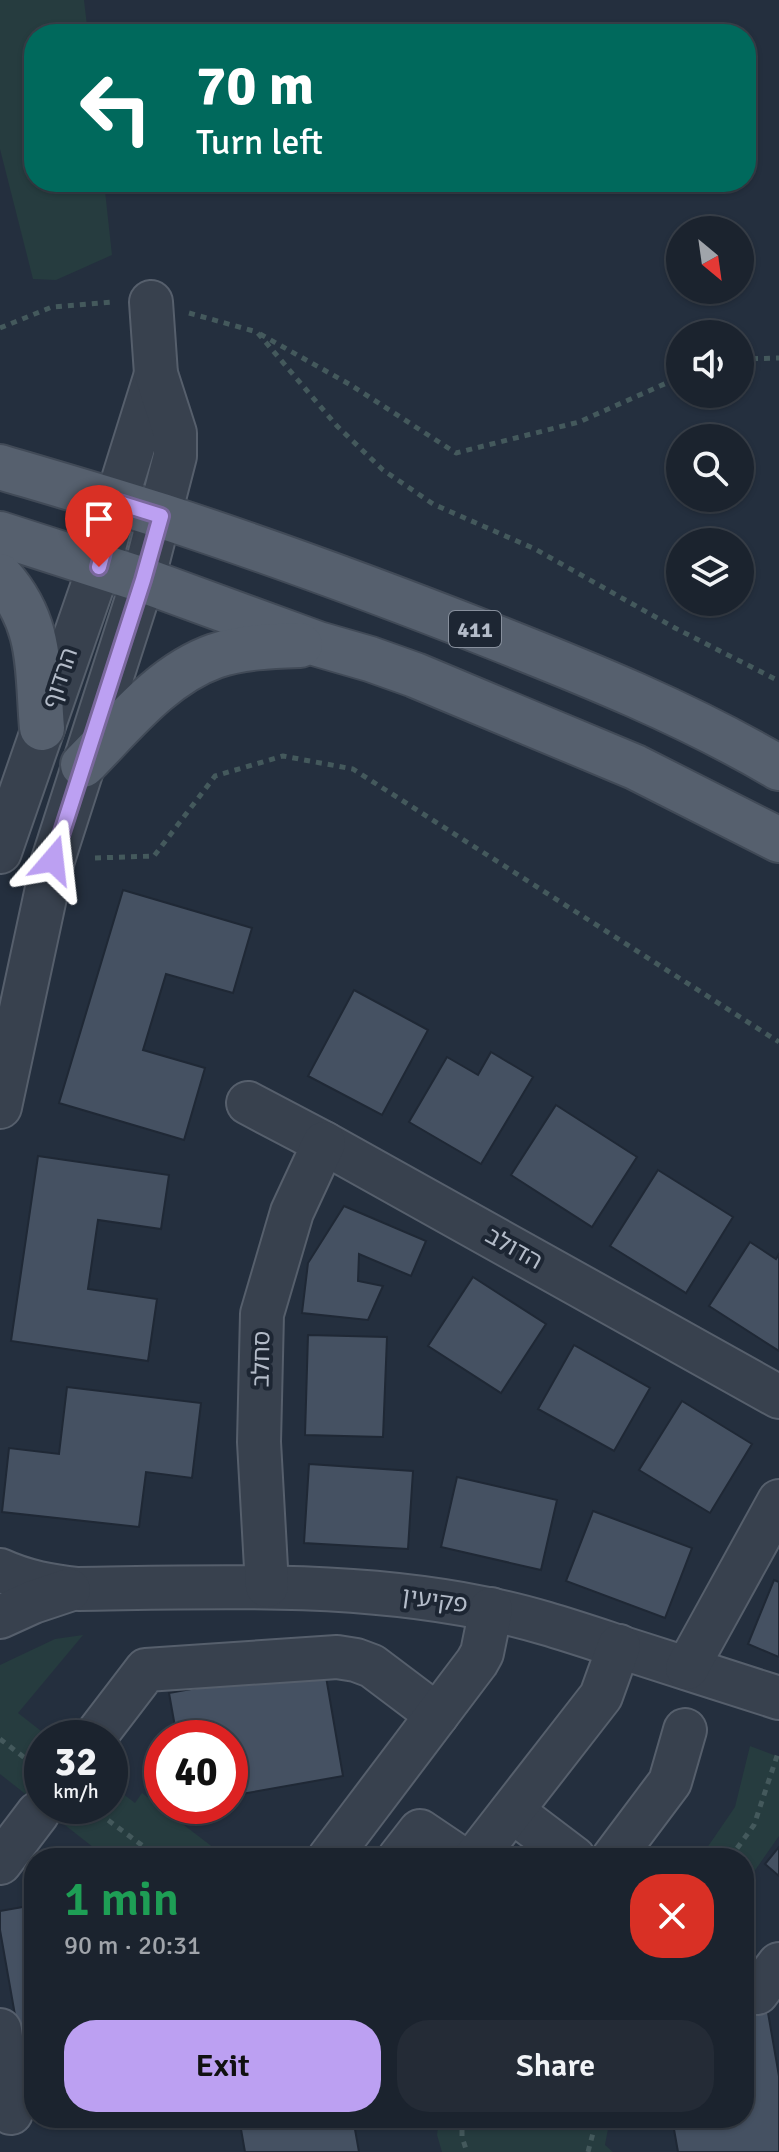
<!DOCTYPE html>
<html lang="en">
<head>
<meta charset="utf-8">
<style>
  body { margin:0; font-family:Signika,"Noto Sans Hebrew",sans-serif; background:#242b36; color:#f1f3f6; height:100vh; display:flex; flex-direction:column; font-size:30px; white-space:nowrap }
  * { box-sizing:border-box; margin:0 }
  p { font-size:26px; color:#a0a4aa }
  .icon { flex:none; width:44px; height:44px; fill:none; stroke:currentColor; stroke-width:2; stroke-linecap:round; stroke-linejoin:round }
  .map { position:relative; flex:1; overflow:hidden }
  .sheet { position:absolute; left:24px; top:1848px; width:730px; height:280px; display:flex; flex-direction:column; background:#1b232e; border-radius:32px; box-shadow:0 2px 6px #0004,0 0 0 2px #39404a }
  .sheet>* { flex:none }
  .top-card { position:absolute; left:24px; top:24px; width:732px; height:168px; border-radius:32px; box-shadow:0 2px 6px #0004,0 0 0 2px #39404a; background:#00695c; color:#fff; overflow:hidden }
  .needle { width:52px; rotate:151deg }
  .tools { position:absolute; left:666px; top:216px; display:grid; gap:16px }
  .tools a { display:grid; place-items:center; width:88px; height:88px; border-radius:50%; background:#1b232e; box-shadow:0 2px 6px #0004,0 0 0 2px #39404a; font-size:40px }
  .speed { position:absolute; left:24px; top:1720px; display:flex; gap:16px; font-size:40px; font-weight:700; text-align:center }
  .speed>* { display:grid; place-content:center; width:104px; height:104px; border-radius:50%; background:#1b232e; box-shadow:0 2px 6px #0004,0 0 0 2px #39404a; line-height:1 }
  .speed small { font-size:20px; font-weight:400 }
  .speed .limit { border:12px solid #d22; background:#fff; color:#111 }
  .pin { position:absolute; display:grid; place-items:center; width:68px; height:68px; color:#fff; margin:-82px -34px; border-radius:50% 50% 50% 0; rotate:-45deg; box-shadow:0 0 8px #0007 }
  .pin .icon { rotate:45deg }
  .me { position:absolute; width:88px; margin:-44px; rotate:17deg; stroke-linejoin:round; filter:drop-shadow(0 0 6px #0008) }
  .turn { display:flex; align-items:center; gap:28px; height:168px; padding:0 40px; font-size:36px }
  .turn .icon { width:104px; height:104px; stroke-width:2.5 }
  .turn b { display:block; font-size:56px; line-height:68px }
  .round { display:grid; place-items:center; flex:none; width:84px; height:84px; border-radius:32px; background:#242b36 }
  .head { display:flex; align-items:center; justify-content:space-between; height:136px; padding:0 40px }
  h1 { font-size:48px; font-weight:600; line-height:60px; color:#1e9e55 }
  .action { display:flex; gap:16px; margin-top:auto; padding:16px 40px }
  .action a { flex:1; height:92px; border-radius:32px; background:#bca0f2; color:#111; font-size:32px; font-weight:600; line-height:92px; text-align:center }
  .action a+a { background:#242b36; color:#f1f3f6 }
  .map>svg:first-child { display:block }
</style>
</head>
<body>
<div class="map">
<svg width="779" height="2152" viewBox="0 0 779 2152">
  <rect width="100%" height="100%" fill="#242f3e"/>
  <!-- green -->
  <g fill="#263c3f">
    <polygon points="0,0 84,0 88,34 34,34 34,182 104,182 112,255 56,280 33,279 0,149"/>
    <polygon points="83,1635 18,1713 50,1738 42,1738 42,1806 110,1806 110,1784 135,1803 142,1793 227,1858 93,1858 98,1851 0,1774 0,1665 55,1639"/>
    <polygon points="750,1746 779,1757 779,1836 744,1886 744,1858 700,1858 735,1807"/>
    <polygon points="439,2118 610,2118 605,2145 613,2152 442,2152 437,2135"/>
  </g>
  <!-- building -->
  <g fill="#455162" stroke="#1f2835" stroke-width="2">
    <polygon points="123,890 252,928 233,993 166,974 143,1050 205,1068 184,1140 59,1103"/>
    <polygon points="354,990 428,1030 382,1115 308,1076"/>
    <polygon points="491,1052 533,1077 481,1164 409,1122 447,1057 478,1075"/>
    <polygon points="556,1105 637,1157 592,1227 511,1175"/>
    <polygon points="38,1156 169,1175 161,1229 98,1220 88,1289 157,1299 148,1361 11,1341"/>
    <polygon points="658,1170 733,1217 686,1293 610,1246"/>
    <polygon points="344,1206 426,1241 411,1276 359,1254 358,1281 383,1286 368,1320 302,1313 308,1263"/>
    <polygon points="750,1242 776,1259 779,1254 779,1351 709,1306"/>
    <polygon points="473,1277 546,1324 501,1393 428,1346"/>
    <polygon points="308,1335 387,1337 383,1437 305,1435"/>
    <polygon points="574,1345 650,1388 614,1451 538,1409"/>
    <polygon points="67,1387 201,1403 192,1478 146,1472 139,1527 2,1512 9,1448 59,1454"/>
    <polygon points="682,1401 752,1444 710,1513 639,1470"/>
    <polygon points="309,1464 413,1471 408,1549 304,1543"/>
    <polygon points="457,1477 557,1500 541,1570 441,1547"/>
    <polygon points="593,1511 692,1548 665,1618 566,1581"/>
    <polygon points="774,1580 779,1582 779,1657 748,1644"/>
    <polygon points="324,1665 343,1776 230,1796 230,1738 177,1738 169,1693"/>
    <polygon points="779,1847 779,1876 765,1864"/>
    <polygon points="34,1905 34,2064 24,2066 0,1930 0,1911"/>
    <polygon points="767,2007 779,2076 779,2152 678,2152 672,2118 744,2118 744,2011"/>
    <polygon points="239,2118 353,2118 359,2152 245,2152"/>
  </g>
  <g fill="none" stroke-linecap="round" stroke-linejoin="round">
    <!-- minor casing -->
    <g stroke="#565f6c" stroke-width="46">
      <g id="minor">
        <polyline points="0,852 99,567 116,502 156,374"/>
        <polyline points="248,1103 324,1143 779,1397"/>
        <polyline points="0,1107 53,860 143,580 175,456 175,433 156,374 151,302"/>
        <path d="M0 1570C26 1582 51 1586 78 1589 214 1587 349 1581 483 1608 531 1617 577 1633 623 1648 675 1665 727 1681 779 1698"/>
        <polyline points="267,1586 259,1442 262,1314 292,1212 324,1143"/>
        <polyline points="0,1617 33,1602 69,1590"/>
        <polyline points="687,1668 779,1501"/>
        <polyline points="94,1738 146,1670 337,1657 356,1660 372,1666 437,1715"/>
        <polyline points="512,1811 574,1858"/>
        <polyline points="329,1858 477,1662 482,1653 491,1609"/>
        <polyline points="399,1858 420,1831 460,1858"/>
        <polyline points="475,1858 601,1696 619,1646"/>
        <polyline points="613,1858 670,1782 685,1730"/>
        <polyline points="0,1863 38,1813"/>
        <polyline points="757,1993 779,1964"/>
        <polyline points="0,2030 11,2113"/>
      </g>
    </g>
    <!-- major casing -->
    <g stroke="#414a57" stroke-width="48">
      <g id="major">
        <path d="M0 467C54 483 109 499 162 516 272 552 380 592 487 634 586 673 688 714 779 768"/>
        <polyline points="0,534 143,580 318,644 370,659 415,675 635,767 779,840"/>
        <path d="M0 576C43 624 37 669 42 728"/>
        <path d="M83 765C121 727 161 675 215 656 242 647 271 646 300 645"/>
      </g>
    </g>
    <!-- path -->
    <g stroke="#44595c" stroke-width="5" stroke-dasharray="6 6" stroke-linecap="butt">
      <polyline points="189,313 257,332 337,426 383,470 433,504 535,549 675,628 779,681"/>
      <polyline points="0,328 52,307 113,302"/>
      <polyline points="260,334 349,384 456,453 579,422 680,377"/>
      <polyline points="740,359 779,358"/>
      <polyline points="95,858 154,856 215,776 283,756 353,769 779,1042"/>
      <polyline points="0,1739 42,1771"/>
      <polyline points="89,1806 159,1858"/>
      <polyline points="730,1858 754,1825 779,1750"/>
      <polyline points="462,2118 462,2137 467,2152"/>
      <polyline points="588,2152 593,2133 593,2118"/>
    </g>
    <!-- minor -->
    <use href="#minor" stroke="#38414e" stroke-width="42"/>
    <!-- major -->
    <use href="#major" stroke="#56606e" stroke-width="44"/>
  </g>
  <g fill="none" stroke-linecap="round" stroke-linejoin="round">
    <!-- route casing -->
    <g stroke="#7a689d" stroke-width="20">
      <polyline id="route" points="53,860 143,580 161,516 116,502 99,567"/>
    </g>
    <!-- route -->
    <use href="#route" stroke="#bca0f2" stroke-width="14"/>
  </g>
  <g text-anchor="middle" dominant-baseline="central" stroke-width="8" stroke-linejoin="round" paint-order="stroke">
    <!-- shield labels -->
    <rect fill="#1d2633" stroke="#878f9c" stroke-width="2" x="449" y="611" width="52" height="36" rx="6"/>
    <g font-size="22" font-weight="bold" fill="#b4bcc9">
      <text x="475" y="629">411</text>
    </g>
    <!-- street labels -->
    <g font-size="24" fill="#b4bcc9" stroke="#1d2633">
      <text transform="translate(60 678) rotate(-71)">הרדוף</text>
      <text transform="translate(514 1248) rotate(29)">הדולב</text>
      <text transform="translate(261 1359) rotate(-89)">סחלב</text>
      <text transform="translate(435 1600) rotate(8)">פקיעין</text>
    </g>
  </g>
</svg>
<div class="tools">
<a><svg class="needle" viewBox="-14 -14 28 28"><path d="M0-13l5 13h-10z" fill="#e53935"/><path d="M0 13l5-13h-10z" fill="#a0a4aa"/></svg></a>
<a><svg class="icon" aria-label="sound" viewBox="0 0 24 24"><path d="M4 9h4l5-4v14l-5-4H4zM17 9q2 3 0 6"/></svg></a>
<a><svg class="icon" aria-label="search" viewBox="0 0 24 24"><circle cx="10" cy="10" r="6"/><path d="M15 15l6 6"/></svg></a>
<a><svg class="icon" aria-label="layers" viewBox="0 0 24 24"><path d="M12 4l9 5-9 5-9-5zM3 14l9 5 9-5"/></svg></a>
</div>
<div class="speed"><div>32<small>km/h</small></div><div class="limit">40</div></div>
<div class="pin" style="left:99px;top:567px;background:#d93025"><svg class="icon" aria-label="arrive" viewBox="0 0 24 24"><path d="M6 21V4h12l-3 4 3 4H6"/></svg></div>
<svg class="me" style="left:53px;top:860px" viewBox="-20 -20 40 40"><path d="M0-17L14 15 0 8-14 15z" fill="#bca0f2" stroke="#fff" stroke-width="4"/></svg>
<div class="top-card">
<div class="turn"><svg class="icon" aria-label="left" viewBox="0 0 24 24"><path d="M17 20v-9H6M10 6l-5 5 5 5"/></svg><div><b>70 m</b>Turn left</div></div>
</div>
<section class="sheet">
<div class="head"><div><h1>1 min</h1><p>90 m · 20:31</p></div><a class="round" style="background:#d93025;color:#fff"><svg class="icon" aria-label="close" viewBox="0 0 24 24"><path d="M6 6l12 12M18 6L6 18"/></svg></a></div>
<div class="action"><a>Exit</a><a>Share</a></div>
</section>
</div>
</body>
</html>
